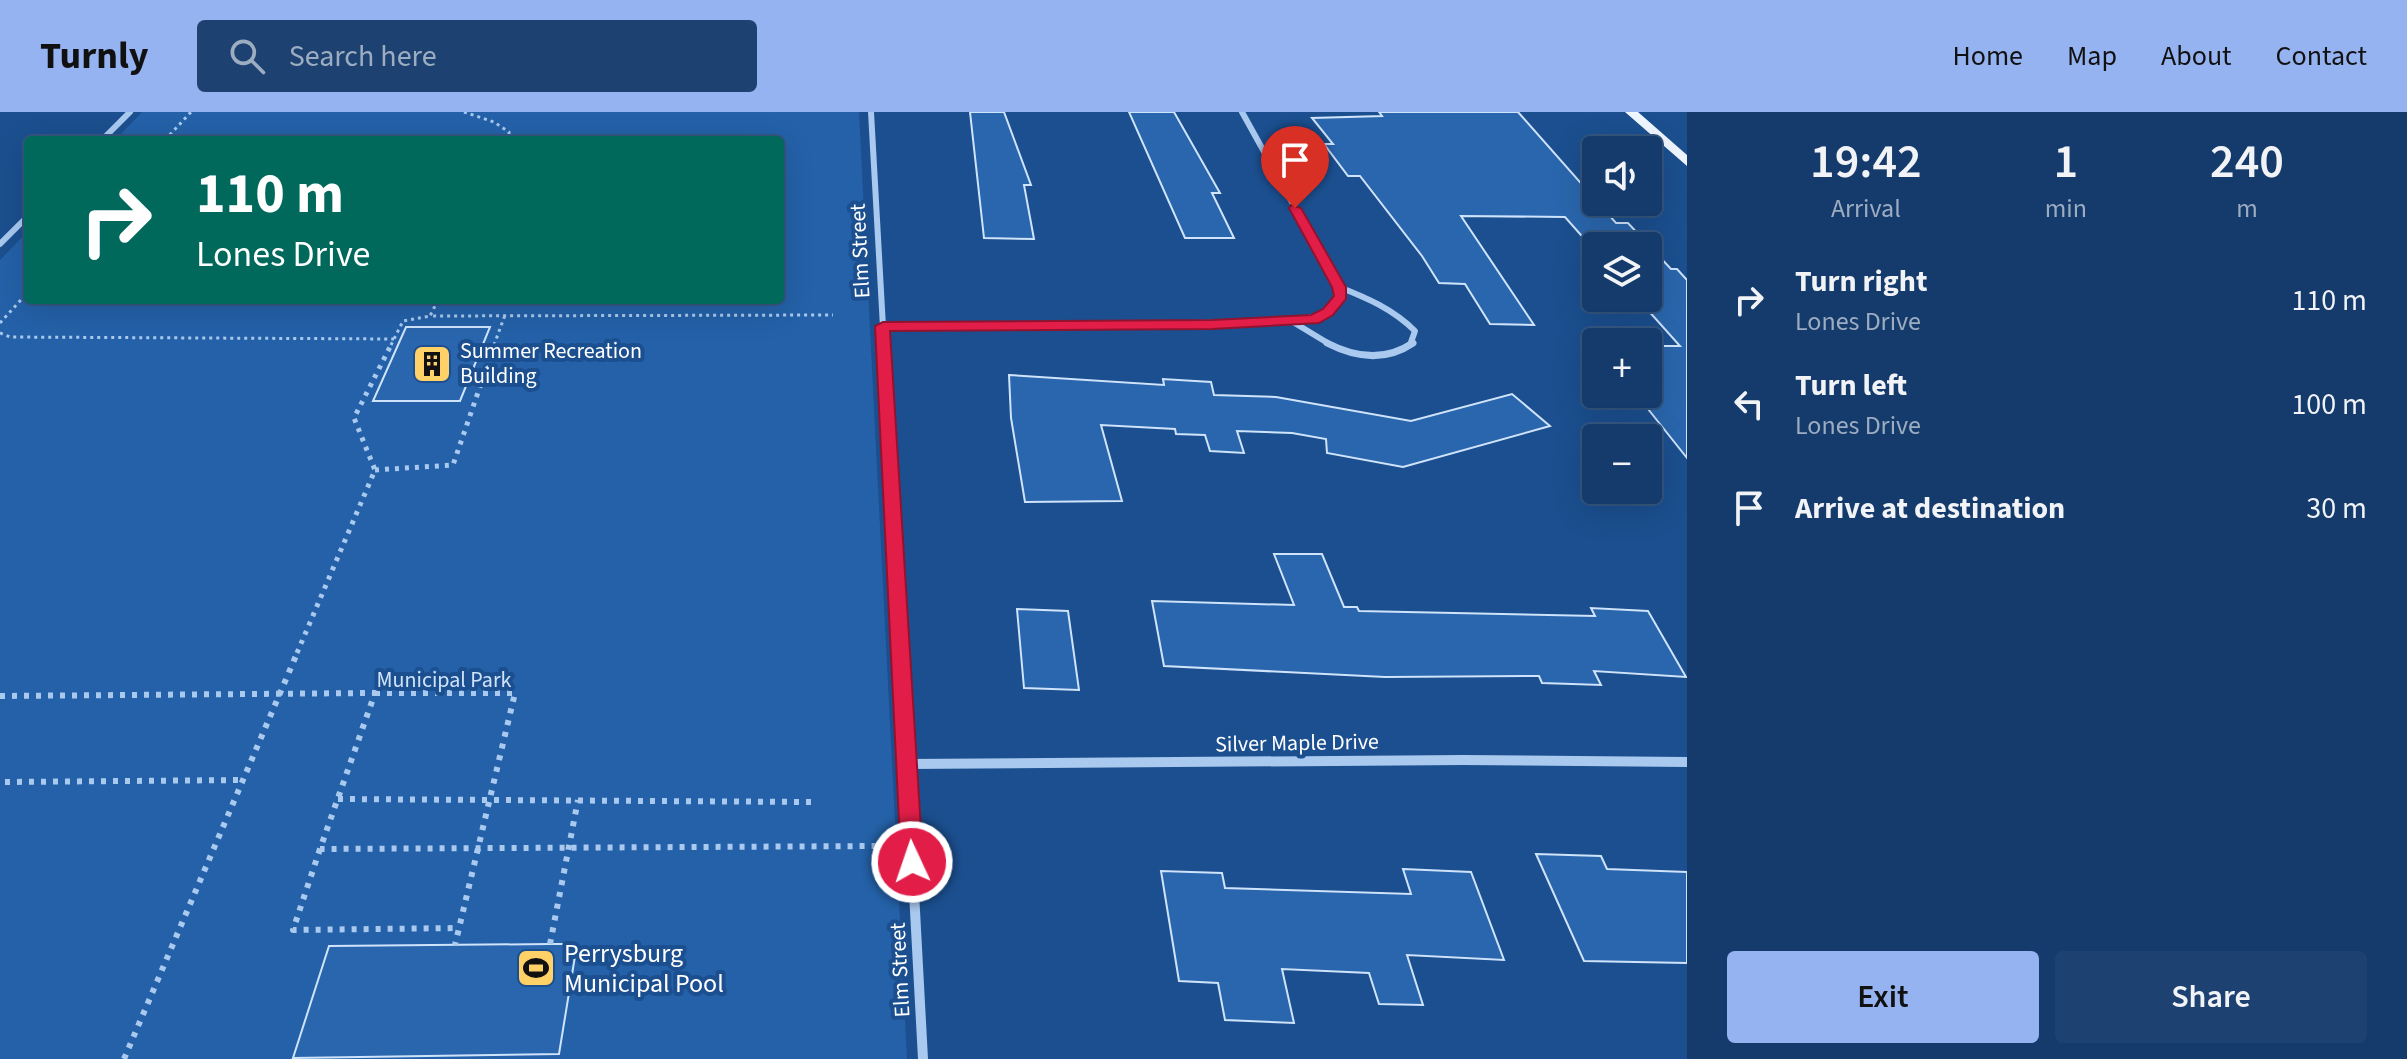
<!DOCTYPE html>
<html lang="en">
<head>
<meta charset="utf-8">
<style>
  body { margin:0; font-family:"Source Sans 3",sans-serif; background:#1d4271; color:#f1f3f6; height:100vh; display:flex; flex-direction:column; font-size:30px; white-space:nowrap }
  * { box-sizing:border-box; margin:0 }
  p { font-size:26px; color:#9dadc1 }
  .icon { flex:none; width:44px; height:44px; fill:none; stroke:currentColor; stroke-width:2; stroke-linecap:round; stroke-linejoin:round }
  .map { position:relative; flex:1; overflow:hidden }
  .side { display:flex; flex-direction:column; background:#143b6b; width:720px }
  .side>* { flex:none }
  .hud { position:absolute; left:24px; top:24px; width:760px; height:168px; border-radius:8px; box-shadow:0 8px 32px #0002,0 0 0 2px #33557e; background:#00695c; color:#fff; overflow:hidden }
  .fabs { position:absolute; left:1582px; top:24px; display:grid; gap:16px }
  .fabs a { display:grid; place-items:center; width:80px; height:80px; border-radius:8px; background:#143b6b; box-shadow:0 8px 32px #0002,0 0 0 2px #33557e; font-size:40px }
  .pin { position:absolute; display:grid; place-items:center; width:68px; height:68px; color:#fff; margin:-82px -34px; border-radius:50% 50% 50% 0; rotate:-45deg; box-shadow:0 0 8px #0007 }
  .pin .icon { rotate:45deg }
  .me { position:absolute; width:88px; margin:-44px; rotate:357deg; stroke-linejoin:round; filter:drop-shadow(0 0 6px #0008) }
  .turn { display:flex; align-items:center; gap:28px; height:168px; padding:0 40px; font-size:36px }
  .turn .icon { width:104px; height:104px; stroke-width:2.5 }
  .turn b { display:block; font-size:56px; line-height:68px }
  .eta { display:flex; justify-content:space-evenly; align-items:center; height:136px; text-align:center }
  .eta b { font-size:48px; font-weight:600; line-height:56px }
  .primary-button { display:flex; gap:16px; margin-top:auto; padding:16px 40px }
  .primary-button a { flex:1; height:92px; border-radius:8px; background:#95b2f1; color:#111; font-size:32px; font-weight:600; line-height:92px; text-align:center }
  .primary-button a+a { background:#1d4271; color:#f1f3f6 }
  ul { padding:0; list-style:none }
  li { display:flex; align-items:center; gap:24px; height:104px; padding:0 40px }
  li div { flex:1 }
  li b { display:block; font-size:30px }
  li em { font-style:normal }
  header { display:flex; align-items:center; gap:48px; box-sizing:border-box; height:112px; padding:0 40px; background:#95b2f1; color:#111 }
  header strong { font-size:38px }
  nav { display:flex; gap:44px; margin-inline-start:auto; font-size:28px }
  .search { width:560px; height:72px; background:#1d4271; display:flex; align-items:center; gap:20px; box-sizing:border-box; padding:0 28px; border-radius:8px; color:#9dadc1; font-size:30px }
  main { display:flex; flex:1; min-height:0 }
  .map>svg:first-child { display:block }
</style>
</head>
<body>
<header>
<strong>Turnly</strong>
<div class="search"><svg class="icon" aria-label="search" viewBox="0 0 24 24"><circle cx="10" cy="10" r="6"/><path d="M15 15l6 6"/></svg>Search here</div>
<nav><a>Home</a><a>Map</a><a>About</a><a>Contact</a></nav>
</header>
<main>
<div class="map">
<svg width="1687" height="947" viewBox="0 0 1687 947">
  <rect width="100%" height="100%" fill="#1b4f8f"/>
  <!-- green -->
  <polygon fill="#2461a8" points="142,0 859,0 907,947 0,947 0,148 28,119 28,188 780,188 780,28 115,28"/>
  <!-- building -->
  <g fill="#2a66ad" stroke="#cfe3fa" stroke-width="2">
    <polygon points="970,0 1004,0 1031,73 1024,73 1034,127 984,126"/>
    <polygon points="1129,0 1174,0 1220,81 1212,81 1234,126 1185,126"/>
    <polygon points="1379,0 1518,0 1616,111 1628,111 1671,157 1677,157 1687,168 1687,346 1648,297 1648,234 1680,234 1637,186 1648,186 1648,134 1596,134 1596,140 1565,105 1461,104 1534,213 1490,212 1465,172 1439,171 1422,144 1360,64 1348,64 1324,32 1333,32 1312,6 1382,4"/>
    <polygon points="406,215 490,215 460,289 373,289"/>
    <polygon points="1009,263 1164,273 1163,267 1211,270 1214,283 1276,285 1411,309 1512,282 1550,314 1403,355 1327,341 1326,327 1292,321 1237,319 1244,341 1210,339 1205,323 1176,322 1175,317 1101,313 1122,389 1025,390 1011,306"/>
    <polygon points="1274,442 1322,442 1344,495 1357,495 1359,499 1595,504 1591,496 1648,499 1686,565 1594,559 1601,573 1542,571 1539,564 1385,565 1164,554 1152,489 1294,493"/>
    <polygon points="1017,497 1068,499 1079,578 1024,576"/>
    <polygon points="1536,742 1601,744 1607,757 1687,760 1687,851 1584,849"/>
    <polygon points="1403,757 1471,760 1504,848 1407,843 1423,893 1379,892 1369,861 1282,857 1294,911 1225,908 1218,871 1179,869 1161,759 1222,761 1225,776 1411,782"/>
    <polygon points="550,832 577,832 559,942 293,946 329,834"/>
  </g>
  <g fill="none" stroke-linecap="round" stroke-linejoin="round">
    <!-- path-far2 -->
    <g stroke="#a9c9ee" stroke-width="3" stroke-dasharray="3 4" stroke-linecap="butt">
      <polyline points="464,0 494,10 509,20 509,28"/>
      <polyline points="165,28 191,0"/>
      <polyline points="438,188 430,204 833,203"/>
      <polyline points="0,211 28,180"/>
      <polyline points="0,221 10,225 394,227"/>
      <polyline points="391,233 403,209 430,204"/>
      <polyline points="494,233 505,203"/>
    </g>
    <!-- path-far1 -->
    <g stroke="#a9c9ee" stroke-width="5" stroke-dasharray="4 6" stroke-linecap="butt">
      <polyline points="375,358 453,353 495,231"/>
      <polyline points="297,541 375,358 354,306 392,231"/>
    </g>
    <!-- path -->
    <g stroke="#a9c9ee" stroke-width="6" stroke-dasharray="5 7" stroke-linecap="butt">
      <polyline points="375,581 515,581 455,833"/>
      <polyline points="0,584 375,581 320,737 882,734"/>
      <polyline points="5,670 242,668"/>
      <polyline points="338,687 811,690"/>
      <polyline points="320,737 293,818 458,816"/>
      <polyline points="550,832 578,688"/>
      <polyline points="124,947 298,539"/>
    </g>
    <!-- street-far2 -->
    <g stroke="#a9c9ee" stroke-width="6">
      <polyline points="871,0 884,233"/>
      <polyline points="102,28 130,0"/>
      <polyline points="0,132 28,104"/>
      <path d="M1339 175C1367 186 1393 197 1415 219L1410 233"/>
      <polyline points="1293,210 1331,233"/>
      <polyline points="883,214 1293,210 1320,203 1341,184 1339,175 1242,0"/>
    </g>
    <!-- street-far1 -->
    <g stroke="#a9c9ee" stroke-width="7">
      <polyline points="884,231 901,541"/>
      <path d="M1327 231C1356 246 1385 250 1413 231"/>
    </g>
    <!-- street -->
    <g stroke="#a9c9ee" stroke-width="10">
      <polyline points="901,539 923,947"/>
      <polyline points="907,652 1463,648 1687,650"/>
    </g>
    <!-- primary -->
    <polygon fill="#f0f6ff" fill-rule="evenodd" points="1625,0 1638,0 1687,43 1687,54"/>
  </g>
  <!-- route -->
  <polygon fill="#e11d48" stroke="#92132f" stroke-width="2" points="1291,93 1301,96 1346,175 1346,187 1333,203 1319,211 1212,217 890,219 923,750 920,758 912,761 904,758 901,750 875,214 883,210 1212,208 1311,203 1323,197 1334,184 1332,175 1289,96"/>
  <!-- icons -->
  <defs>
    <g id="building-square" transform="scale(2)"><rect x="-9" y="-9" width="18" height="18" rx="4" fill="#ffd166" stroke="#1b4f8f"/><path d="M-4-6H4V6H1V3H-1V6H-4ZM-2.5-4.3h1.7v1.8h-1.7ZM.8-4.3h1.7v1.8H.8ZM-2.5-1h1.7V.8h-1.7ZM.8-1h1.7V.8H.8Z" fill="#111"/></g>
    <g id="stadium-square" transform="scale(2)"><rect x="-9" y="-9" width="18" height="18" rx="4" fill="#ffd166" stroke="#1b4f8f"/><path d="M0-5a6.5 5 0 1 0 0 10a6.5 5 0 1 0 0-10ZM-3.5-1.8h7v3.6h-7Z" fill="#111"/></g>
  </defs>
  <g fill-rule="evenodd">
    <use href="#building-square" x="432" y="252"/>
    <use href="#stadium-square" x="536" y="856"/>
  </g>
  <g text-anchor="middle" dominant-baseline="central" stroke-width="8" stroke-linejoin="round" paint-order="stroke">
    <!-- street labels -->
    <g font-size="22" fill="#fff" stroke="#1b4f8f">
      <text transform="translate(860 139) rotate(-93)">Elm Street</text>
      <text transform="translate(1297 631) rotate(-1)">Silver Maple Drive</text>
      <text transform="translate(900 858) rotate(-93)">Elm Street</text>
    </g>
    <!-- poi labels -->
    <g font-size="22" fill="#fff" stroke="#1b4f8f" text-anchor="start">
      <text x="460" y="239">Summer Recreation<tspan x="460" dy="25">Building</tspan></text>
    </g>
    <!-- park labels -->
    <g font-size="22" fill="#cfe3fa" stroke="#1b4f8f">
      <text x="444" y="568">Municipal Park</text>
    </g>
    <!-- near-poi labels -->
    <g font-size="26" fill="#fff" stroke="#1b4f8f" text-anchor="start">
      <text x="564" y="841">Perrysburg<tspan x="564" dy="30">Municipal Pool</tspan></text>
    </g>
  </g>
</svg>
<div class="fabs">
<a><svg class="icon" aria-label="sound" viewBox="0 0 24 24"><path d="M4 9h4l5-4v14l-5-4H4zM17 9q2 3 0 6"/></svg></a>
<a><svg class="icon" aria-label="layers" viewBox="0 0 24 24"><path d="M12 4l9 5-9 5-9-5zM3 14l9 5 9-5"/></svg></a>
<a>+</a>
<a>−</a>
</div>
<div class="pin" style="left:1295px;top:96px;background:#d93025"><svg class="icon" aria-label="arrive" viewBox="0 0 24 24"><path d="M6 21V4h12l-3 4 3 4H6"/></svg></div>
<svg class="me" style="left:912px;top:750px" viewBox="-20 -20 40 40"><circle r="17" fill="#e11d48" stroke="#fff" stroke-width="3"/><path d="M0-11L8 9 0 5-8 9z" fill="#fff"/></svg>
<div class="hud">
<div class="turn"><svg class="icon" aria-label="right" viewBox="0 0 24 24"><path d="M7 20v-9h11M14 6l5 5-5 5"/></svg><div><b>110 m</b>Lones Drive</div></div>
</div>
</div>
<section class="side">
<div class="eta">
<div><b>19:42</b><p>Arrival</p></div>
<div><b>1</b><p>min</p></div>
<div><b>240</b><p>m</p></div>
</div>
<ul>
<li><svg class="icon" aria-label="right" viewBox="0 0 24 24"><path d="M7 20v-9h11M14 6l5 5-5 5"/></svg><div><b>Turn right</b><p>Lones Drive</p></div><em>110 m</em></li>
<li><svg class="icon" aria-label="left" viewBox="0 0 24 24"><path d="M17 20v-9H6M10 6l-5 5 5 5"/></svg><div><b>Turn left</b><p>Lones Drive</p></div><em>100 m</em></li>
<li><svg class="icon" aria-label="arrive" viewBox="0 0 24 24"><path d="M6 21V4h12l-3 4 3 4H6"/></svg><div><b>Arrive at destination</b></div><em>30 m</em></li>
</ul>
<div class="primary-button"><a>Exit</a><a>Share</a></div>
</section>
</main>
</body>
</html>
